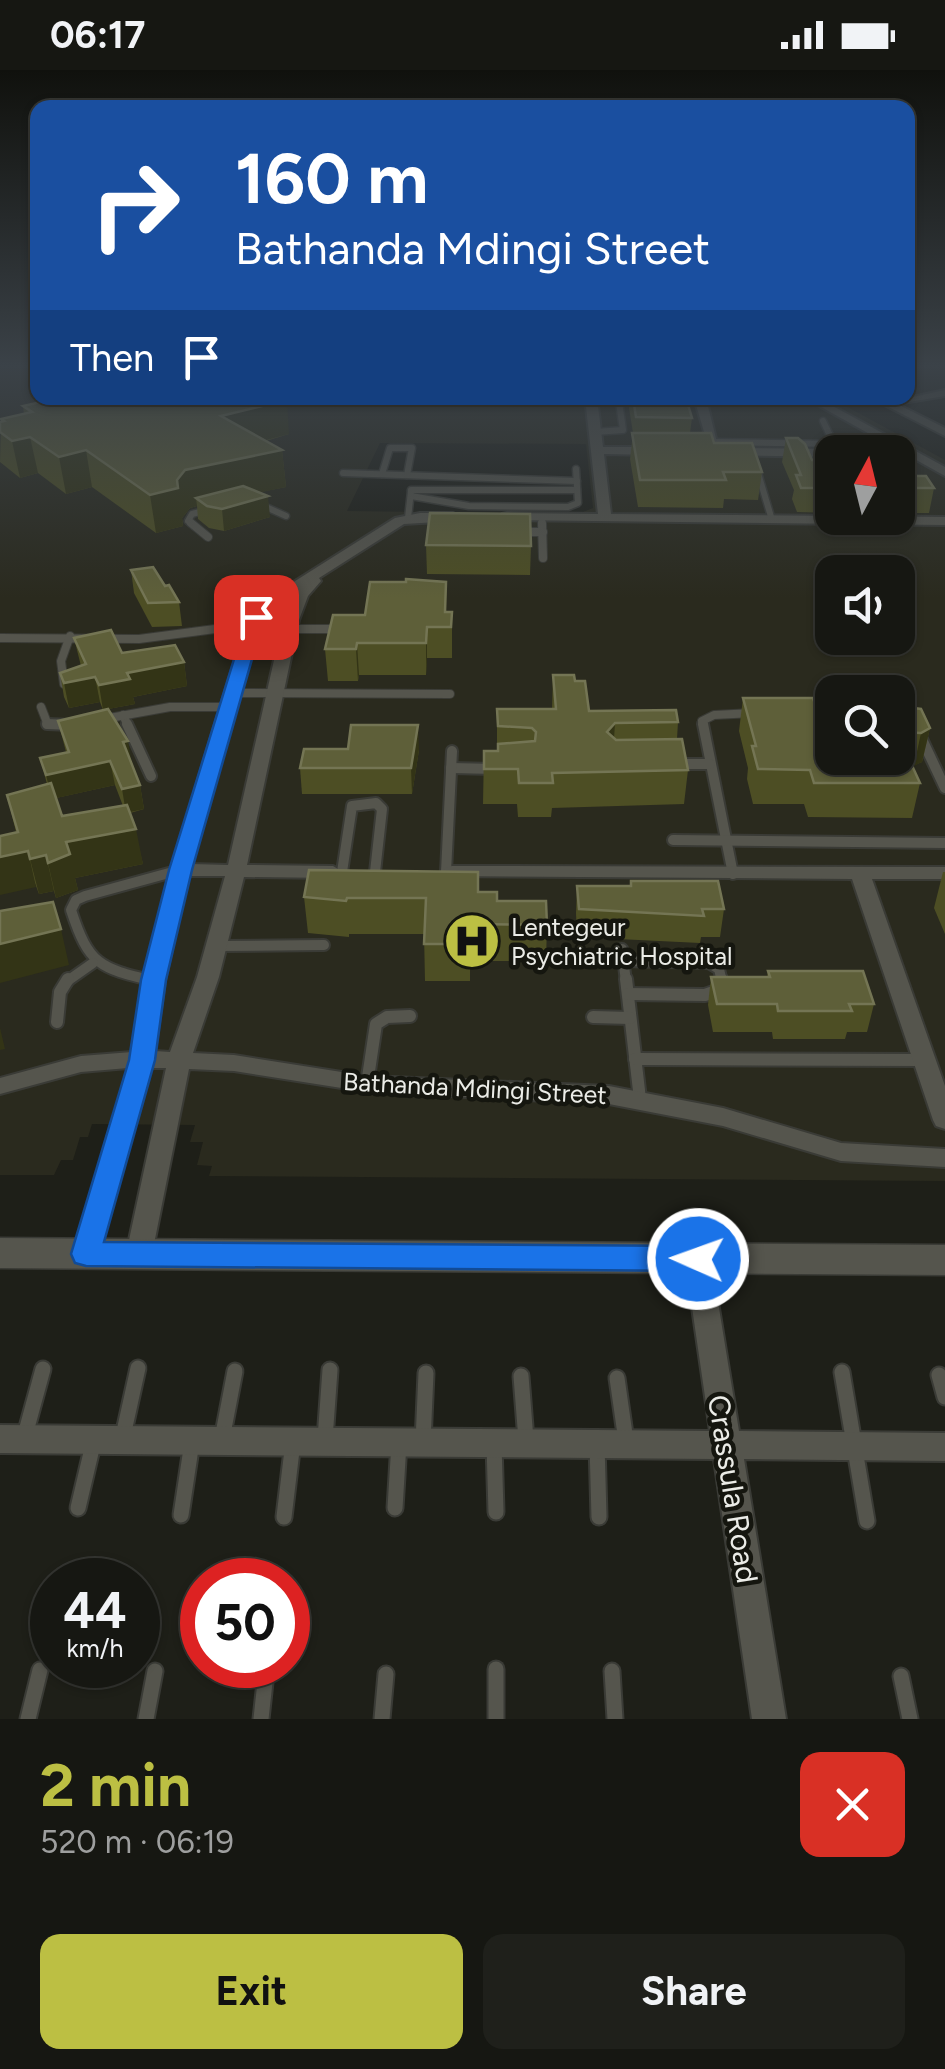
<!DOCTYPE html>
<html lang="en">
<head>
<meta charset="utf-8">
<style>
  body { margin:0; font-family:Figtree,sans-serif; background:#1f201b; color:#f1f3f6; height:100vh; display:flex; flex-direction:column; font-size:38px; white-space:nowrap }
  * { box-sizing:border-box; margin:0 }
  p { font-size:32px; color:#9e9f9f }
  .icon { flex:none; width:55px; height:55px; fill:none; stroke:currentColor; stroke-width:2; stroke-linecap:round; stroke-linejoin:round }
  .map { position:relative; height:1649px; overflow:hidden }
  .panel { display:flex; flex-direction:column; background:#161712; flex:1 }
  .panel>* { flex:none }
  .guide { position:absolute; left:30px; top:30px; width:885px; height:305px; border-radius:20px; box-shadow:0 2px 8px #0004,0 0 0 2px #353632; background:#1a4fa0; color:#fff; overflow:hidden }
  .needle { width:65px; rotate:7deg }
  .buttons { position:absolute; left:815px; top:365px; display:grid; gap:20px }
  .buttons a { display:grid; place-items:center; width:100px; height:100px; border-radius:20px; background:#161712; box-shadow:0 2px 8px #0004,0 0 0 2px #353632; font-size:50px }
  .speed { position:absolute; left:30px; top:1488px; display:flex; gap:20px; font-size:50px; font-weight:700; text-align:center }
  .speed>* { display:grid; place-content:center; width:130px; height:130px; border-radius:50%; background:#161712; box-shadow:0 2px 8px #0004,0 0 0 2px #353632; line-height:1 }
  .speed small { font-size:25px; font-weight:400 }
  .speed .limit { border:15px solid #d22; background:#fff; color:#111 }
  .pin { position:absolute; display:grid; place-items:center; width:85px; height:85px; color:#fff; margin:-42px; border-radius:20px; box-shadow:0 5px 15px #0006 }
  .me { position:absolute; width:110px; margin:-55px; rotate:272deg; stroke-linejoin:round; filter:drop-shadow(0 0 8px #0008) }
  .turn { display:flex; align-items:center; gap:35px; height:210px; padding:0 40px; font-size:45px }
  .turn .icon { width:130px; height:130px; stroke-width:2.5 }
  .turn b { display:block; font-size:70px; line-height:85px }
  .then { display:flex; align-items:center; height:95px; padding:0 40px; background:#0003; gap:20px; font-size:38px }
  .round { display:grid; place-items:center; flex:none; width:105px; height:105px; border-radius:20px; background:#1f201b }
  .summary { display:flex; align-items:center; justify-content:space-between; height:170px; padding:0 40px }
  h1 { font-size:60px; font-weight:700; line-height:75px; color:#bcbf43 }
  .cta { display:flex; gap:20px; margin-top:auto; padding:20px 40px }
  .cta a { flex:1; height:115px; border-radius:20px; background:#bcbf43; color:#111; font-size:40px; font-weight:700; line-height:115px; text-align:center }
  .cta a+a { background:#1f201b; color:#f1f3f6 }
  .status { display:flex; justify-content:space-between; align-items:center; height:70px; padding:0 50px; background:#161712; direction:ltr }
  .status svg { height:28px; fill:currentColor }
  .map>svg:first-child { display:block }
</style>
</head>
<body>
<div class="status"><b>06:17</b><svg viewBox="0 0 49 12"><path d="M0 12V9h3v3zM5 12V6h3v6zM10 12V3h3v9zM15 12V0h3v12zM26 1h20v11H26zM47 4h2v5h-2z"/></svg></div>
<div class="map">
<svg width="945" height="1649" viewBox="0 0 945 1649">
  <rect width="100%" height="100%" fill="#1e1f18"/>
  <!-- built -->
  <path fill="#2a2a1e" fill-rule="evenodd" d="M0 297H37L38 328H831L945 390V1111L209 1106 212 1096 197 1095 203 1072H190L195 1055 92 1054 88 1067H80L73 1090H61L54 1105H0ZM380 373 586 374 593 438 578 444 347 441ZM832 382H898V448H832ZM832 502H898V568H832ZM832 622H898V688H832Z"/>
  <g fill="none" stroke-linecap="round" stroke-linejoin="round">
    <!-- service-far4 casing -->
    <g stroke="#3a3b36" stroke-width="9">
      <g id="service-far4">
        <polyline points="591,331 640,332"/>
        <polyline points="823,351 838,382"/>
        <polyline points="595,362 623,360 619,332"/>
        <polyline points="713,372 834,374"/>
        <polyline points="343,403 577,411"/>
        <polyline points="758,403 772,450"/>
        <polyline points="382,404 390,378 412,378 407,405"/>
        <polyline points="411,420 577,420"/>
        <polyline points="411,426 469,436 568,437 578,433 576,399"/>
        <polyline points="257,433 286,446"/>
        <polyline points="408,448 411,421"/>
        <polyline points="542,448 542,456"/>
        <polyline points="194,456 188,451 192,444 207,440"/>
      </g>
    </g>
    <!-- service-far3 casing -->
    <g stroke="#3a3b36" stroke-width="10">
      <g id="service-far3">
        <polyline points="191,453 208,467"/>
        <polyline points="542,453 543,488"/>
        <polyline points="519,462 543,462"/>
        <polyline points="0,568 139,569 215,559 342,559"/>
        <polyline points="64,614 61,591 70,566"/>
        <polyline points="235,623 450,624"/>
        <polyline points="898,633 908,637 913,649"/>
        <polyline points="41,637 48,655 72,655"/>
        <polyline points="123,645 128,656"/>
        <polyline points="104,649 170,637 229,637"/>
        <polyline points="703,656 702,651 714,645 753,643"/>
      </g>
    </g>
    <!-- service-far2 casing -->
    <g stroke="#3a3b36" stroke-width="14">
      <g id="service-far2">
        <polyline points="47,654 72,655"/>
        <polyline points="127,654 151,706"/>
        <polyline points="703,654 733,804"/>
        <polyline points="920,665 945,718"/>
        <polyline points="676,694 710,694"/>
        <polyline points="451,698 495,699"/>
        <polyline points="673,770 945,773"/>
        <polyline points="342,802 352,736 376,733 382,739 375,802"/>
        <polyline points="446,802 452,681"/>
        <polyline points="217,876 324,875"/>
        <polyline points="622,879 626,912"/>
        <polyline points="624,891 709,893 719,899 722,912"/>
        <path d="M154 911C99 898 89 895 71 840L76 830 85 826 180 800"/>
        <polyline points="66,912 93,893"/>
      </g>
    </g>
    <!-- service-far1 casing -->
    <g stroke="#3a3b36" stroke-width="16">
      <g id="service-far1">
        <polyline points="145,909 154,911"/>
        <polyline points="626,909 640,1029"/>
        <polyline points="628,924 705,925 719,920 721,909"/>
        <polyline points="593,947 630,948"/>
        <polyline points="57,952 60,922 68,909"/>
        <polyline points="635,989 924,990"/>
        <polyline points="367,1014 376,954 387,947 410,946"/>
      </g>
    </g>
    <!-- service casing -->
    <g stroke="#3a3b36" stroke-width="19">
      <g id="service">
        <polyline points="842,1302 867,1451"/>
        <polyline points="939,1305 945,1327"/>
        <polyline points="521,1306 526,1370"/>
        <polyline points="617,1308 626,1371"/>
        <polyline points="25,1365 43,1299"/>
        <polyline points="123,1366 138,1298"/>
        <polyline points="222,1369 235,1301"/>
        <polyline points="325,1369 330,1300"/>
        <polyline points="423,1372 426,1303"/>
        <polyline points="494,1374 496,1442"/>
        <polyline points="597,1374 599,1447"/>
        <polyline points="78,1438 94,1370"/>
        <polyline points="395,1438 399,1373"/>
        <polyline points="181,1445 192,1372"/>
        <polyline points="284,1447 293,1372"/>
        <polyline points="496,1599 496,1649"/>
        <polyline points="612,1601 615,1649"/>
        <polyline points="901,1606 910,1649"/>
        <polyline points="28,1649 40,1600"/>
        <polyline points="146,1649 155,1601"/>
        <polyline points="261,1649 266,1603"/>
        <polyline points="382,1649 386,1604"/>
      </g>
    </g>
    <!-- minor casing -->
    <g stroke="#3a3b36" stroke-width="4">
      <g id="minor">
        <polygon points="945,320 945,326 897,334 945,358 945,366 871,328 908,328"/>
        <polygon points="585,328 597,328 603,377 655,377 661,381 655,385 604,384 611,444 945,447 945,455 502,450 502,444 507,443 598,444"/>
        <polygon points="694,328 706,328 720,385 710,382"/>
        <polygon points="805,328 818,328 945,397 945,406"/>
        <polygon points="729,378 832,379 838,382 832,382 832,387 725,385 723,382"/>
        <path d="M420 443H453L460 447 453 451 404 454 319 508 321 511 308 526 299 550 247 795 333 796 343 802 333 808 244 807 219 907 193 983 234 985 367 1006 609 1016 723 1038 841 1073 945 1079V1097L841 1091 723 1056 609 1034 367 1022 234 1001 189 999 152 1184 148 1192 139 1195 130 1192 126 1184 166 998H151L99 1184 95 1192 86 1195 77 1192 73 1184 128 998 81 1002 0 1024V1008L81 986 132 982C156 833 204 691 248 547L265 530 395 448ZM294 524 283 550 228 795 191 794 262 549ZM188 806H225L197 907 170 982 155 981 165 911Z"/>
        <polygon points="452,796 945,797 945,809 872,809 945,1016 945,1059 936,1056 933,1050 852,809 445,806 442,802 445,798"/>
        <polygon points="698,1178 707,1181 711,1189 739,1361 945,1363 945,1391 744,1389 786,1649 752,1649 714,1389 0,1383 0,1355 710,1361 685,1189 689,1181"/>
      </g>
    </g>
    <!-- secondary casing -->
    <g stroke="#3a3b36" stroke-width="3">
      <polygon id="secondary" points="0,1168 945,1175 945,1205 0,1198"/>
    </g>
    <!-- service-far4 -->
    <use href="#service-far4" stroke="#55554d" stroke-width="6"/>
    <!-- service-far3 -->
    <use href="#service-far3" stroke="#55554d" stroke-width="8"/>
    <!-- service-far2 -->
    <use href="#service-far2" stroke="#55554d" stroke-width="10"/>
    <!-- service-far1 -->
    <use href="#service-far1" stroke="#55554d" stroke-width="12"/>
    <!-- service -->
    <use href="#service" stroke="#55554d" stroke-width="15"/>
    <!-- minor -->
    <use href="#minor" fill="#55554d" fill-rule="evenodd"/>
    <!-- secondary -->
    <use href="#secondary" fill="#55554d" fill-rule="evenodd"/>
  </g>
  <!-- wall -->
  <g fill="#4d4e24" fill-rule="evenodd">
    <polygon points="630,328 686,328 692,348 690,363 714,373 762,402 758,430 724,429 723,438 638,437 630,389 633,363 629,338"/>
    <polygon points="23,336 289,364 266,371 282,380 286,417 260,422 270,447 224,461 209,458 198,449 197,436 190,438 182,448 183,456 156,463 92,417 66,424 38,403 20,408 0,392 1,349 24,344"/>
    <polygon points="841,367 875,372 891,382 839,382"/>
    <polygon points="786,368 812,390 832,390 832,443 797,442 792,429 794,420 782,392"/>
    <polygon points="898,394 904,406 934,418 929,443 898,443"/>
    <polygon points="426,475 531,476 530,505 427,504"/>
    <polygon points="131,500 165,516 179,532 182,556 152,557 134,523"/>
    <polygon points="452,542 452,588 427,588 426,605 359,605 358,611 328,611 325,579 365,545"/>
    <path d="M74 568 122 583 184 592 187 616 133 627 135 634 108 639 140 715 144 739 130 743 143 794 75 808 78 820 56 828 54 821 39 824 16 762 7 725 47 714 40 688 66 682 58 651 103 640 100 632 69 638 64 627 60 603 81 596ZM115 715 123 736 62 746 56 728Z"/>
    <polygon points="553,605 575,611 589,641 678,652 677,669 688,700 684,734 552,738 551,747 518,747 517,734 483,734 484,681 497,681 497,639 552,639"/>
    <polygon points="743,628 815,634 898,688 898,636 930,658 922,692 912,696 920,713 912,748 808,747 804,734 753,734 747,709 748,698 739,661"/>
    <polygon points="419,680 412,724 302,724 300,698"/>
    <polygon points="943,802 945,802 945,864 934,838"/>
    <polygon points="631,811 724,839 720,867 701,867 700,873 577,867 576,843 577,816 630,816"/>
    <polygon points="478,822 547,855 546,891 470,891 470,911 425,911 424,864 349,864 349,867 308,863 304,827"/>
    <polygon points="768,901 874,934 867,962 847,962 845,969 773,969 772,962 713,962 708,935 711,907 767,907"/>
  </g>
  <!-- shaded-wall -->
  <g fill="#333416">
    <polygon points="287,330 289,364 225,381 221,346"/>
    <polygon points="30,367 38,403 20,408 12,371"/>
    <polygon points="86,380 92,417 66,424 59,387"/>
    <polygon points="282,380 286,417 204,434 196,428 197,436 190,438 182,448 183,456 156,463 150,425 177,410 185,400"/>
    <polygon points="268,426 270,447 224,461 222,439"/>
    <polygon points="427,557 427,588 426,605 426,573"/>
    <polygon points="357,573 359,605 358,611 356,579"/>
    <polygon points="184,592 187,616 133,627 135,634 103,640 99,615 127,603"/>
    <polygon points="95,607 100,632 69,638 64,613"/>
    <polygon points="615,653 613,686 607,662"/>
    <polygon points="418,655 419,680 412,724 411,698"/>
    <polygon points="930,658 922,692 914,696 921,663"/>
    <polygon points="128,671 132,695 123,672"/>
    <polygon points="110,691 115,715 52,729 46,705"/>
    <polygon points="140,715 144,739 126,743 122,719"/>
    <polygon points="136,759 143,794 75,808 78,820 56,828 48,793 66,772"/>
    <polygon points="28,781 36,817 0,825 0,787"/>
    <polygon points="46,785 54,821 39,824 30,789"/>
    <polygon points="61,859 69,895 0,913 0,874"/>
    <polygon points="0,958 5,979 0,980"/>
  </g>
  <!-- building -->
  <g fill="#5e5f39" stroke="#747554" stroke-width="2.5">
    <polygon points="58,328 281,328 287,330 221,346 282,380 185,400 177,410 178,418 150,425 86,380 59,387 30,367 12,371 0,362 0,352 4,351 1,349 32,342 23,336"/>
    <polygon points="633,328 686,328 692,348 636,347"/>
    <polygon points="632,363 711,363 714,373 752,373 762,402 723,402 726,410 640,410"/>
    <polygon points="841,367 872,367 875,372 885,372 891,382 849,382"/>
    <polygon points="786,368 798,368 805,374 812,390 832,390 832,418 801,418 796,405 801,405"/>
    <polygon points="898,394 904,406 926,406 934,418 898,418"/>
    <polygon points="243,416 268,426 222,439 207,436 196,428"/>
    <polygon points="430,443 530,444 531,476 426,475"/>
    <polygon points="153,497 165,516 169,515 179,532 148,533 131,500"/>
    <polygon points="406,509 446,512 445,542 452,542 451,557 427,557 426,573 357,573 356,579 325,579 333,545 365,545 370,512 406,512"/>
    <polygon points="111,560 122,583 175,575 184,592 127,603 130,609 99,615 95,607 64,613 60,603 86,594 74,568"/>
    <polygon points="553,605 574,605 575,611 585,611 589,641 676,640 678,652 615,653 607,662 616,670 682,669 688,700 552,703 553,713 519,713 518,699 484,699 484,681 498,681 498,674 535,671 536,662 532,658 498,656 497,639 556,639"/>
    <polygon points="850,614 881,614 885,622 853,622"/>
    <polygon points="743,628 813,628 815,634 832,634 832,688 898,688 898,665 920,713 814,713 810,700 758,699 752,676 756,676"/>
    <polygon points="898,636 921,639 930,658 921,663 898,662"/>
    <polygon points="108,639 128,671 123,672 140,715 122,719 110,691 46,705 40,688 69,682 58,651"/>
    <polygon points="351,655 418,655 411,698 300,698 304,679 348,679"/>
    <polygon points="51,713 62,746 127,735 136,759 66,772 70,784 48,793 46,785 30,789 28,781 0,787 0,766 18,762 7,725"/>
    <polygon points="309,800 478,802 478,822 497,822 497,831 546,831 547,855 470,854 470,874 424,874 426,828 347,828 346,831 304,827"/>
    <polygon points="631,811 718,811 724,839 702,839 704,846 579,839 577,816 631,816"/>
    <polygon points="53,832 61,859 0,874 0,841"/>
    <polygon points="768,901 863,901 874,934 849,934 852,941 778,941 777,934 717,934 711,907 770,907"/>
  </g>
  <!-- sky -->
  <linearGradient id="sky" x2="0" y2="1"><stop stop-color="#10110d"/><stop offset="0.56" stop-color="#3b4248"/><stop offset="1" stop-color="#3b4248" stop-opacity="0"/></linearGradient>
  <rect width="945" height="528" fill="url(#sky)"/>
  <!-- route -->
  <polygon fill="#1a73e8" stroke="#114b97" stroke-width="2.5" points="256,542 264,547 192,800 166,910 155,990 104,1172 698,1176 709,1180 714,1189 709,1198 698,1201 86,1196 75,1193 71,1184 129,990 141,910 169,800 247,547"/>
  <!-- icons -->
  <defs>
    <g id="hospital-disc" transform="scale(2.875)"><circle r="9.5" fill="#bcbf43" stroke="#15160f"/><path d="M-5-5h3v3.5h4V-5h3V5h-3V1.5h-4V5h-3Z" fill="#111"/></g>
  </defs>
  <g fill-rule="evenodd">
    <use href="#hospital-disc" x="472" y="871"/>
  </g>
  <g text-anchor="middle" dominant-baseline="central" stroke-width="9" stroke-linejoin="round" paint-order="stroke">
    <!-- poi labels -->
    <g font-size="25" fill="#ebece7" stroke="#15160f" text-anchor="start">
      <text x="511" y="857">Lentegeur<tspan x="511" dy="29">Psychiatric Hospital</tspan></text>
    </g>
    <!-- street labels -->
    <g font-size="25" fill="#ebece7" stroke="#15160f">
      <text transform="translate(475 1018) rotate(3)">Bathanda Mdingi Street</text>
    </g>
    <!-- near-street labels -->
    <g font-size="30" fill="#ebece7" stroke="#15160f">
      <text transform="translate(733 1419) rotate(81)">Crassula Road</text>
    </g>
  </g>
</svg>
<div class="buttons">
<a><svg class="needle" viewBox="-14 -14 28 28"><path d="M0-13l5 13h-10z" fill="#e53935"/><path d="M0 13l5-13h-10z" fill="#9e9f9f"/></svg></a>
<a><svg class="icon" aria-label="sound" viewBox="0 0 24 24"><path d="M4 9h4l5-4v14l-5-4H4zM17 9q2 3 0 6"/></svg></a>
<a><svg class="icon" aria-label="search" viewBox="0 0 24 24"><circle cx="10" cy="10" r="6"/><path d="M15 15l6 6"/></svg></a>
</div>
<div class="speed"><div>44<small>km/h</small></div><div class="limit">50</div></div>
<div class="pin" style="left:256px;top:547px;background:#d93025"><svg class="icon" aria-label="arrive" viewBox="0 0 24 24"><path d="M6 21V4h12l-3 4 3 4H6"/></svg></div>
<svg class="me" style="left:698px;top:1189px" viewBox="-20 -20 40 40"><circle r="17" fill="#1a73e8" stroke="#fff" stroke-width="3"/><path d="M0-11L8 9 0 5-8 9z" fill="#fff"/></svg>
<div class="guide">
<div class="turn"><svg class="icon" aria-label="right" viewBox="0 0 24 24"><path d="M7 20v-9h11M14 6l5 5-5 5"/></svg><div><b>160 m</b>Bathanda Mdingi Street</div></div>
<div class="then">Then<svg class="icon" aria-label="arrive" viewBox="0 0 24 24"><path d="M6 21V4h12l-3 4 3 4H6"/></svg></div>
</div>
</div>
<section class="panel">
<div class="summary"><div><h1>2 min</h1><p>520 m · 06:19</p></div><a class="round" style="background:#d93025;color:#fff"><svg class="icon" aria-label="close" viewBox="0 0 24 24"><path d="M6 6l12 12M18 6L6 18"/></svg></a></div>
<div class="cta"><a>Exit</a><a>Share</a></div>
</section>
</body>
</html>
